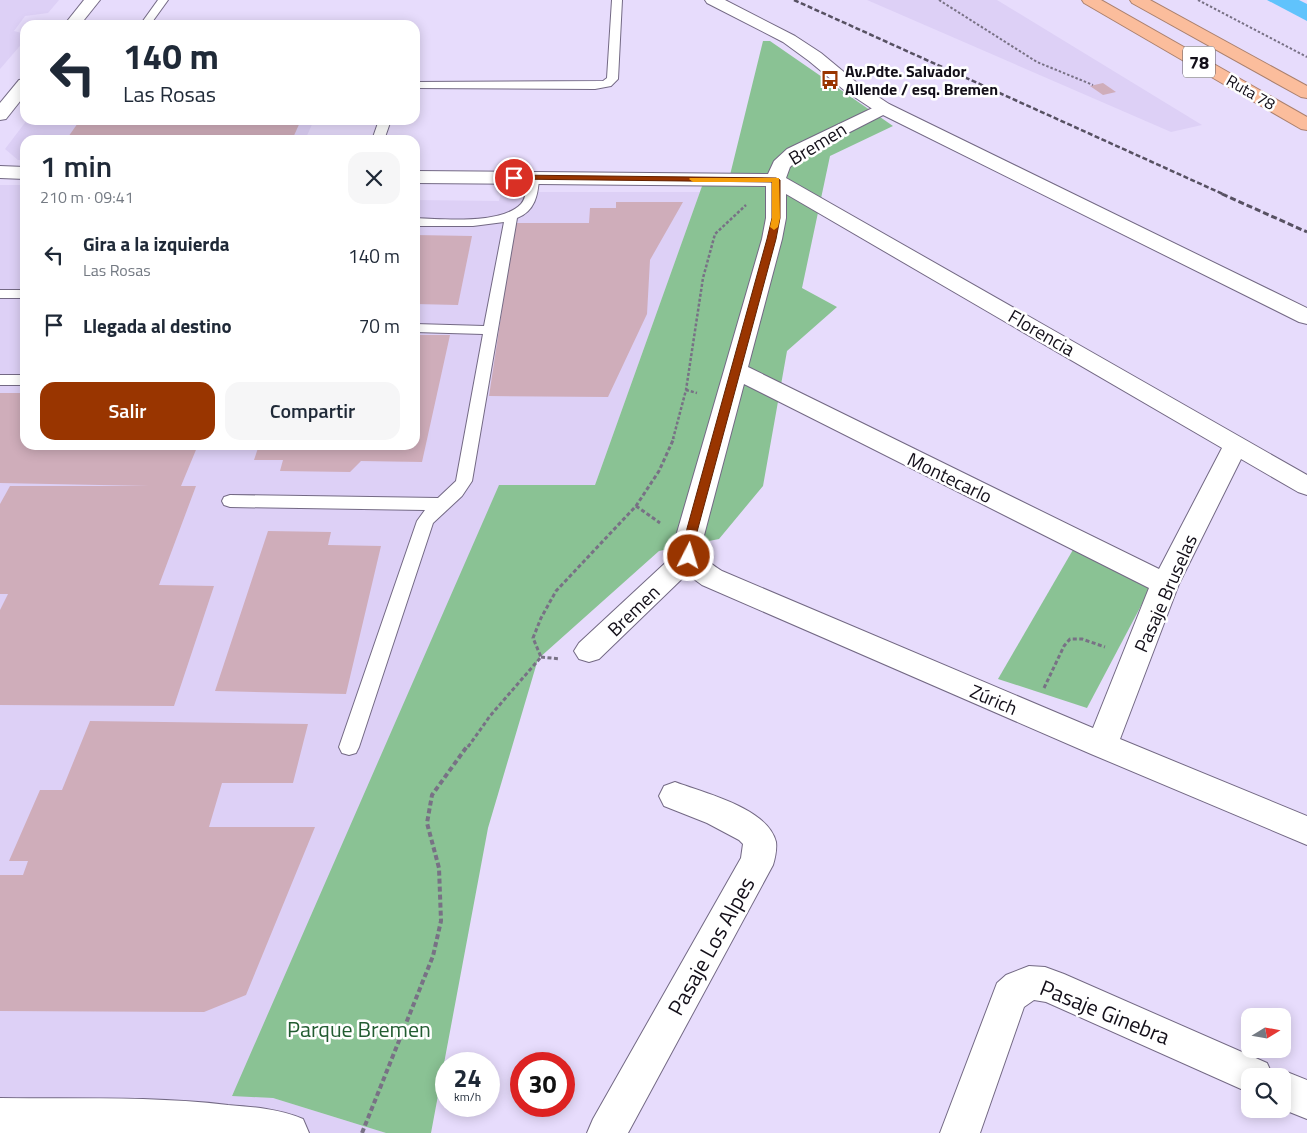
<!DOCTYPE html>
<html lang="es">
<head>
<meta charset="utf-8">
<style>
  body { margin:0; font-family:"Titillium Web",sans-serif; background:#f6f6f7; color:#1f2937; height:100vh; display:flex; flex-direction:column; font-size:19px; white-space:nowrap }
  * { box-sizing:border-box; margin:0 }
  p { font-size:16px; color:#747a83 }
  .icon { flex:none; width:28px; height:28px; fill:none; stroke:currentColor; stroke-width:2; stroke-linecap:round; stroke-linejoin:round }
  .map { position:relative; flex:1; overflow:hidden }
  .details { position:absolute; left:20px; top:135px; width:400px; height:315px; display:flex; flex-direction:column; background:#fff; border-radius:15px; box-shadow:0 2px 12px #0003 }
  .details>* { flex:none }
  .guide { position:absolute; left:20px; top:20px; width:400px; height:105px; border-radius:15px; box-shadow:0 2px 12px #0003; background:#fff; color:#1f2937; overflow:hidden }
  .needle { width:32px; rotate:79deg }
  .buttons { position:absolute; left:1241px; top:1008px; display:grid; gap:10px }
  .buttons a { display:grid; place-items:center; width:50px; height:50px; border-radius:10px; background:#fff; box-shadow:0 2px 12px #0003; font-size:25px }
  .speed { position:absolute; left:435px; top:1052px; display:flex; gap:10px; font-size:25px; font-weight:700; text-align:center }
  .speed>* { display:grid; place-content:center; width:65px; height:65px; border-radius:50%; background:#fff; box-shadow:0 2px 12px #0003; line-height:1 }
  .speed small { font-size:12px; font-weight:400 }
  .speed .limit { border:8px solid #d22; background:#fff; color:#111 }
  .pin { position:absolute; display:grid; place-items:center; width:42px; height:42px; color:#fff; margin:-21px; border:2px solid #fff; border-radius:50%; box-shadow:0 1px 5px #0007 }
  .me { position:absolute; width:55px; margin:-28px; rotate:5deg; stroke-linejoin:round; filter:drop-shadow(0 0 4px #0008) }
  .turn { display:flex; align-items:center; gap:18px; height:105px; padding:0 20px; font-size:22px }
  .turn .icon { width:65px; height:65px; stroke-width:2.5 }
  .turn b { display:block; font-size:35px; line-height:42px }
  .round { display:grid; place-items:center; flex:none; width:52px; height:52px; border-radius:15px; background:#f6f6f7 }
  .summary { display:flex; align-items:center; justify-content:space-between; height:85px; padding:0 20px }
  h1 { font-size:30px; font-weight:600; line-height:38px }
  .button { display:flex; gap:10px; margin-top:auto; padding:10px 20px }
  .button a { flex:1; height:58px; border-radius:15px; background:#993500; color:#fff; font-size:20px; font-weight:600; line-height:58px; text-align:center }
  .button a+a { background:#f6f6f7; color:#1f2937 }
  ul { padding:0; list-style:none }
  li { display:flex; align-items:center; gap:15px; height:70px; padding:0 20px }
  li div { flex:1 }
  li b { display:block; font-size:19px }
  li em { font-style:normal }
  .map>svg:first-child { display:block }
</style>
</head>
<body>
<div class="map">
<svg width="1307" height="1133" viewBox="0 0 1307 1133">
  <rect width="100%" height="100%" fill="#e7dcfc"/>
  <!-- built -->
  <g fill="#ddd0f6">
    <polygon points="0,0 59,0 48,13 25,16 14,31 25,34 25,40 0,69"/>
    <polygon points="867,0 997,0 1202,125 1171,132"/>
    <polygon points="27,120 314,120 305,140 25,140 25,160 18,160 5,149"/>
    <polygon points="0,185 25,185 25,445 415,445 415,200 499,201 501,192 700,192 595,485 232,1095 273,1098 386,1133 0,1133"/>
  </g>
  <!-- green -->
  <g fill="#8ac294">
    <polygon points="763,41 770,41 893,126 830,156 802,288 837,307 787,351 763,486 719,539 659,551 538,659 488,828 431,1133 386,1133 273,1098 232,1096 499,485 595,485 706,175 730,175"/>
    <polygon points="1074,548 1152,585 1087,708 998,679"/>
  </g>
  <!-- water -->
  <polygon fill="#60c3fc" points="1267,0 1299,0 1307,4 1307,21"/>
  <!-- building -->
  <g fill="#cfadba">
    <polygon points="1103,83 1116,92 1103,95 1090,86"/>
    <polygon points="80,120 301,120 292,140 66,140"/>
    <polygon points="616,202 683,202 650,260 647,314 608,397 489,396 515,223 589,223 590,208 616,208"/>
    <polygon points="415,235 472,236 458,305 415,304"/>
    <polygon points="415,335 450,335 422,462 361,461 350,472 280,471 283,460 254,460 259,445 415,445"/>
    <polygon points="0,393 25,393 25,445 198,445 181,486 196,486 159,585 214,586 174,706 0,705 0,610 8,594 0,594 0,504 10,486 149,486 0,483"/>
    <polygon points="268,531 331,532 328,545 381,546 346,694 215,691"/>
    <polygon points="90,721 308,724 293,783 222,783 209,827 315,827 246,995 204,1012 0,1011 0,875 23,875 28,861 9,861 40,790 62,790"/>
  </g>
  <g fill="none" stroke-linecap="round" stroke-linejoin="round">
    <!-- lane casing -->
    <g stroke="#736984" stroke-width="2">
      <g id="lane">
        <polygon points="158,0 168,0 150,25 140,25"/>
        <polygon points="612,0 622,0 618,79 611,86 595,89 415,88 415,82 603,81 607,78"/>
        <polygon points="379,120 391,120 384,140 372,140"/>
        <path d="M533 174 539 178C538 195 535 211 517 218L472 481 462 496 433 523 359 747 356 753 349 755 342 753 339 747 417 521 425 510 230 507 224 505 222 501 224 497 230 495 438 498 456 481 483 334 415 332V324L484 326 504 222 473 226H415V218C442 219 501 225 521 204 527 198 526 186 527 178Z"/>
        <rect x="0" y="290" width="25" height="8"/>
        <rect x="0" y="375" width="25" height="10"/>
      </g>
    </g>
    <!-- street casing -->
    <g stroke="#736984" stroke-width="2">
      <g id="street">
        <path d="M883 103 889 104 892 108 889 112 801 157 790 167 786 178 1307 475V495L1298 492 1241 459 1179 584 1120 739 1307 816V845L1091 754 702 585 687 574 599 659 589 662 579 659 574 651 579 643 676 553 674 543 762 239 766 218V186L415 183V171L768 174 774 161 787 149ZM786 194 1222 448 1159 569 748 367 782 239 786 218ZM744 384 1149 588 1093 728 722 571C709 563 703 558 702 543Z"/>
        <polygon points="0,166 25,167 25,179 0,178"/>
        <path d="M675 782C704 793 768 808 776 842 777 850 775 858 773 865L628 1133H587L593 1119 741 858 743 844 739 840 707 823 664 806 659 796 664 786Z"/>
        <polygon points="1029,966 1045,967 1064,974 1267,1063 1272,1074 1282,1070 1307,1080 1307,1119 1282,1109 1282,1076 1250,1076 1250,1093 1046,1002 1034,1000 1024,1007 980,1133 940,1133 997,983 1006,975"/>
        <path d="M0 1098C76 1099 153 1096 228 1105 254 1107 279 1109 303 1119L309 1133H0Z"/>
      </g>
    </g>
    <!-- secondary casing -->
    <g stroke="#736984" stroke-width="2">
      <g id="secondary">
        <polygon points="84,0 100,0 80,25 64,25"/>
        <polygon points="705,0 725,0 795,36 821,53 856,82 889,104 1307,308 1307,324 1299,322 877,112 844,90 809,61 783,42 707,3"/>
        <polygon points="25,79 25,95 6,119 0,120 0,103 19,80"/>
      </g>
    </g>
    <!-- highway casing -->
    <g stroke="#aa806e" stroke-width="2">
      <g id="highway">
        <polygon points="1082,0 1101,0 1307,117 1307,130 1301,129 1084,3"/>
        <polygon points="1130,0 1150,0 1307,86 1307,98 1301,97 1132,3"/>
      </g>
    </g>
    <!-- path-far3 -->
    <g stroke="#787185" stroke-width="2" stroke-dasharray="2.5 2" stroke-linecap="butt">
      <polyline points="939,0 1037,62 1093,85"/>
      <polyline points="1198,0 1307,57"/>
    </g>
    <!-- path-far2 -->
    <g stroke="#787185" stroke-width="2.5" stroke-dasharray="3 2" stroke-linecap="butt">
      <polyline points="686,390 697,393"/>
      <polyline points="673,439 686,390 703,278 715,234 746,205"/>
    </g>
    <!-- path-far1 -->
    <g stroke="#787185" stroke-width="3" stroke-dasharray="4 2.5" stroke-linecap="butt">
      <polyline points="636,506 660,523"/>
      <polyline points="541,657 560,659"/>
      <polyline points="1044,688 1064,646 1070,639 1082,639 1105,647"/>
      <polyline points="468,747 490,716 541,657 533,638 541,618 556,591 636,506 659,471 674,438"/>
    </g>
    <!-- path -->
    <polyline stroke="#787185" stroke-width="4" stroke-dasharray="5 3" stroke-linecap="butt" points="362,1133 433,956 441,921 439,868 427,823 432,795 468,745"/>
    <!-- lane -->
    <use href="#lane" fill="#fff" fill-rule="evenodd"/>
    <!-- street -->
    <use href="#street" fill="#fff" fill-rule="evenodd"/>
    <!-- secondary -->
    <use href="#secondary" fill="#fff" fill-rule="evenodd"/>
    <!-- highway -->
    <use href="#highway" fill="#fbbd9c" fill-rule="evenodd"/>
    <!-- rail-far1 -->
    <polyline stroke="#575162" stroke-width="2.5" stroke-dasharray="5 2.5" stroke-linecap="butt" points="794,0 1225,195"/>
    <!-- rail -->
    <polyline stroke="#575162" stroke-width="3" stroke-dasharray="6 3" stroke-linecap="butt" points="1222,194 1307,232"/>
  </g>
  <!-- route -->
  <polygon fill="#993500" stroke="#632200" points="514,175 776,178 780,180 780,218 776,239 694,543 695,556 693,559 685,559 683,543 767,239 772,218 772,182 511,179 510,178"/>
  <!-- slow -->
  <polygon fill="#f59e0b" points="690,178 779,178 780,218 778,227 774,230 770,227 772,218 772,182 693,182 689,179"/>
  <!-- icons -->
  <defs>
    <g id="bus-bare" transform="scale(1.5)"><path d="M-5-6H5V4H4V6H2V4H-2V6H-4V4H-5ZM-3.5-4V0h7V-4ZM-3.5 1.2v1.5H-2V1.2ZM2 1.2v1.5H3.5V1.2Z" fill="#993500" stroke="#fff" stroke-width="2.5" paint-order="stroke"/></g>
  </defs>
  <g fill-rule="evenodd">
    <use href="#bus-bare" x="830" y="80"/>
  </g>
  <g text-anchor="middle" dominant-baseline="central" stroke-width="5" stroke-linejoin="round" paint-order="stroke">
    <!-- far-poi labels -->
    <g font-size="16" font-weight="bold" fill="#130f19" stroke="#fff" text-anchor="start">
      <text x="845" y="71">Av.Pdte. Salvador<tspan x="845" dy="18">Allende / esq. Bremen</tspan></text>
    </g>
    <!-- far-street labels -->
    <g font-size="16" fill="#130f19" stroke="#fff">
      <text transform="translate(1251 92) rotate(30)">Ruta 78</text>
    </g>
    <!-- shield labels -->
    <rect fill="#fff" stroke="#5a575e" stroke-width="1" x="1183" y="46.5" width="32" height="31" rx="4"/>
    <g font-size="18" font-weight="bold" fill="#130f19">
      <text x="1199" y="62">78</text>
    </g>
    <!-- street labels -->
    <g font-size="19" fill="#130f19" stroke="#fff">
      <text transform="translate(817 143) rotate(-31)">Bremen</text>
      <text transform="translate(1042 332) rotate(30)">Florencia</text>
      <text transform="translate(950 477) rotate(26)">Montecarlo</text>
      <text transform="translate(1165 593) rotate(-66)">Pasaje Bruselas</text>
      <text transform="translate(633 610) rotate(-44)">Bremen</text>
      <text transform="translate(994 699) rotate(23)">Zúrich</text>
    </g>
    <!-- near-street labels -->
    <g font-size="22" fill="#130f19" stroke="#fff">
      <text transform="translate(711 946) rotate(-61)">Pasaje Los Alpes</text>
      <text transform="translate(1105 1012) rotate(22)">Pasaje Ginebra</text>
    </g>
    <!-- near-park labels -->
    <g font-size="22" fill="#225c31" stroke="#fff">
      <text x="359" y="1029">Parque Bremen</text>
    </g>
  </g>
</svg>
<div class="buttons">
<a><svg class="needle" viewBox="-14 -14 28 28"><path d="M0-13l5 13h-10z" fill="#e53935"/><path d="M0 13l5-13h-10z" fill="#747a83"/></svg></a>
<a><svg class="icon" aria-label="search" viewBox="0 0 24 24"><circle cx="10" cy="10" r="6"/><path d="M15 15l6 6"/></svg></a>
</div>
<div class="speed"><div>24<small>km/h</small></div><div class="limit">30</div></div>
<div class="pin" style="left:514px;top:178px;background:#d93025"><svg class="icon" aria-label="arrive" viewBox="0 0 24 24"><path d="M6 21V4h12l-3 4 3 4H6"/></svg></div>
<svg class="me" style="left:689px;top:556px" viewBox="-20 -20 40 40"><circle r="17" fill="#993500" stroke="#fff" stroke-width="3"/><path d="M0-11L8 9 0 5-8 9z" fill="#fff"/></svg>
<div class="guide">
<div class="turn"><svg class="icon" aria-label="left" viewBox="0 0 24 24"><path d="M17 20v-9H6M10 6l-5 5 5 5"/></svg><div><b>140 m</b>Las Rosas</div></div>
</div>
<section class="details">
<div class="summary"><div><h1>1 min</h1><p>210 m · 09:41</p></div><a class="round"><svg class="icon" aria-label="close" viewBox="0 0 24 24"><path d="M6 6l12 12M18 6L6 18"/></svg></a></div>
<ul>
<li><svg class="icon" aria-label="left" viewBox="0 0 24 24"><path d="M17 20v-9H6M10 6l-5 5 5 5"/></svg><div><b>Gira a la izquierda</b><p>Las Rosas</p></div><em>140 m</em></li>
<li><svg class="icon" aria-label="arrive" viewBox="0 0 24 24"><path d="M6 21V4h12l-3 4 3 4H6"/></svg><div><b>Llegada al destino</b></div><em>70 m</em></li>
</ul>
<div class="button"><a>Salir</a><a>Compartir</a></div>
</section>
</div>
</body>
</html>
